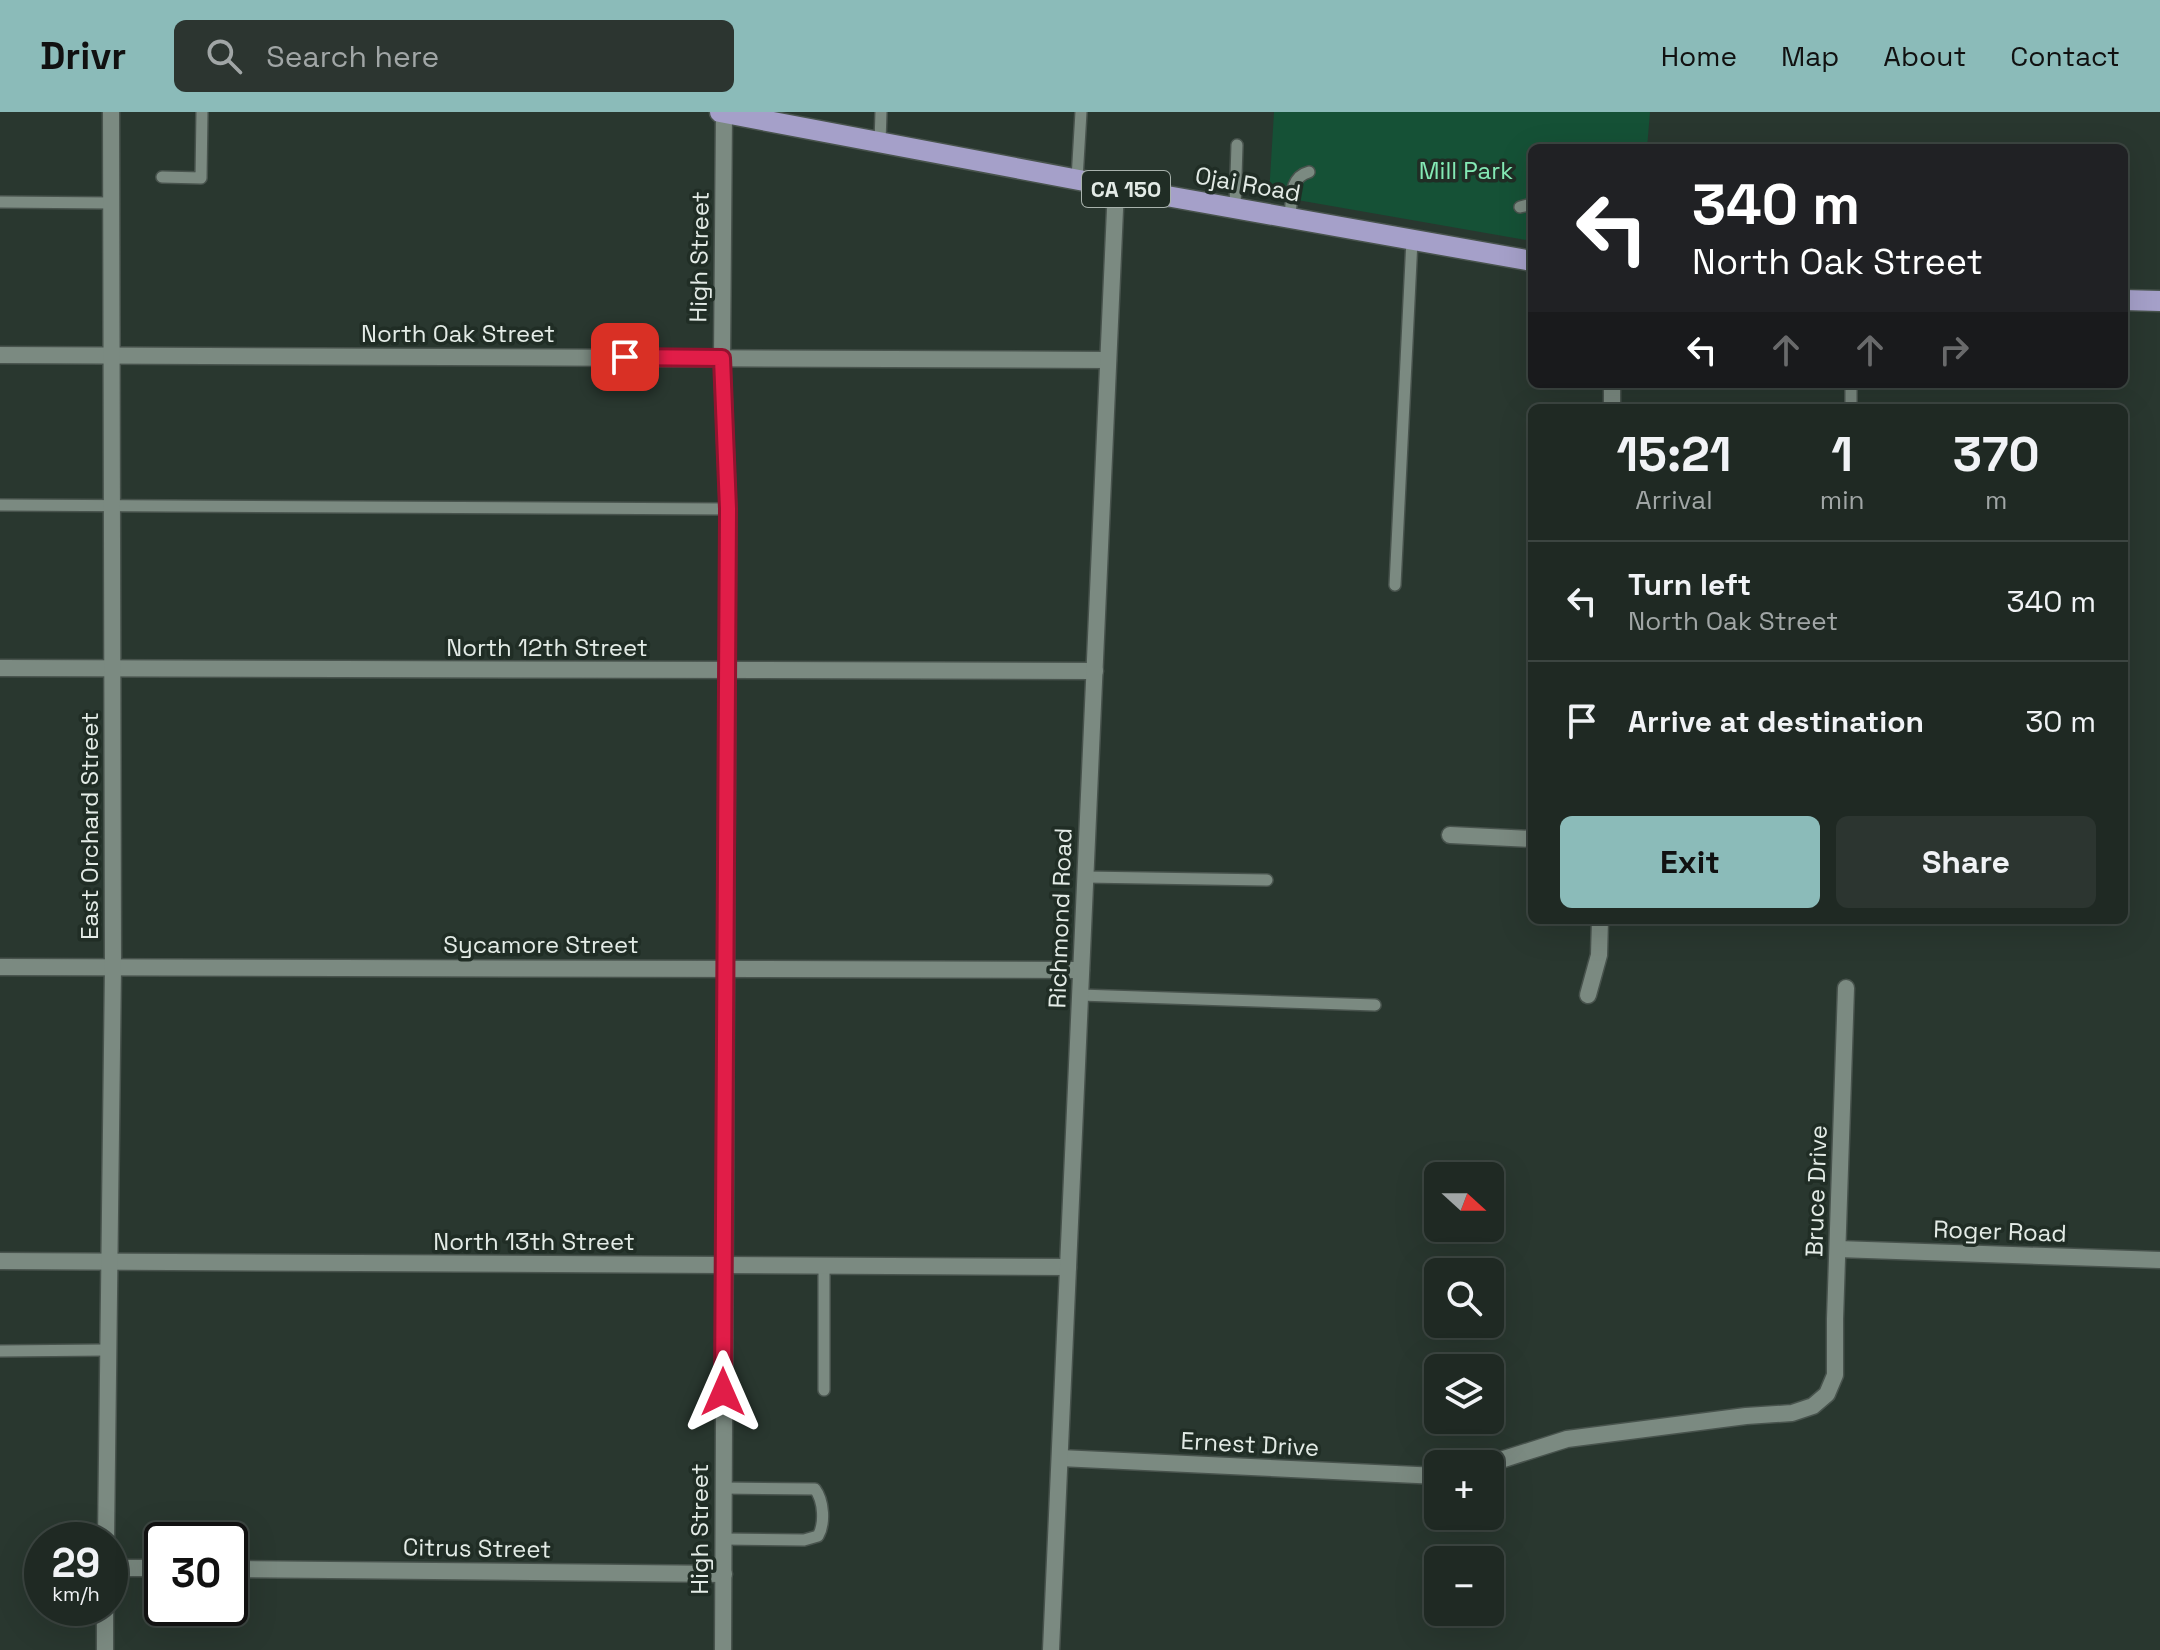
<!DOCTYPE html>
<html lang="en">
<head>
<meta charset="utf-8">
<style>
  body { margin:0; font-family:"Space Grotesk",sans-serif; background:#2c3530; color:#f1f3f6; height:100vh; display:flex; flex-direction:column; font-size:30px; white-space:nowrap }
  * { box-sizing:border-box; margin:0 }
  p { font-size:26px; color:#a1a6a6 }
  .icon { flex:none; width:44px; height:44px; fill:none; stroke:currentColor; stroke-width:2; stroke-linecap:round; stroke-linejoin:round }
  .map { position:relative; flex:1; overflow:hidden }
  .details { position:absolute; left:1528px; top:292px; width:600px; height:520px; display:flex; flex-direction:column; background:#1f2923; border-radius:12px; box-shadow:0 8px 32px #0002,0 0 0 2px #3c4541 }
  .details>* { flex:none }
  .top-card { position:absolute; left:1528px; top:32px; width:600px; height:244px; border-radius:12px; box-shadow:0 8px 32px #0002,0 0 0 2px #3c4541; background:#202124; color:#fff; overflow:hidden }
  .needle { width:52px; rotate:111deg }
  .tools { position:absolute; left:1424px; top:1050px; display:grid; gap:16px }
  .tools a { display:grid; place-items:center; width:80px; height:80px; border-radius:12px; background:#1f2923; box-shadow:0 8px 32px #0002,0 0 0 2px #3c4541; font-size:40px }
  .speed { position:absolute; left:24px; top:1410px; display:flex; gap:16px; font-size:40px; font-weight:700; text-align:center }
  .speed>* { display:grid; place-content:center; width:104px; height:104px; border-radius:50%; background:#1f2923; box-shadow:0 8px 32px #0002,0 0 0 2px #3c4541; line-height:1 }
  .speed small { font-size:20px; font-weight:400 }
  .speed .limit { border:4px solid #111; border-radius:12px; background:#fff; color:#111 }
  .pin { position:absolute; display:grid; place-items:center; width:68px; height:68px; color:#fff; margin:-34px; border-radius:16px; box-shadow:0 4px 12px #0006 }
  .me { position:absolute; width:88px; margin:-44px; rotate:0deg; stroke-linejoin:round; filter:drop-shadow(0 0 6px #0008) }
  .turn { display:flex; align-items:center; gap:28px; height:168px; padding:0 32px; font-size:36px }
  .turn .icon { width:104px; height:104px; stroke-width:2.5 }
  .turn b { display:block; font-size:56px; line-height:68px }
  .lanes { display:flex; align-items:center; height:76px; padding:0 32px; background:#0003; justify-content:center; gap:40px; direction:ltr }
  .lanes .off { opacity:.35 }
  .eta { display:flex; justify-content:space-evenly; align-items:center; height:136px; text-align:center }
  .eta b { font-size:48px; font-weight:600; line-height:56px }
  .cta { display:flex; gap:16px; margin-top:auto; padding:16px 32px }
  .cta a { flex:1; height:92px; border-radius:12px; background:#8bbbb9; color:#111; font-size:32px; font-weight:600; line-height:92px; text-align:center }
  .cta a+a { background:#2c3530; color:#f1f3f6 }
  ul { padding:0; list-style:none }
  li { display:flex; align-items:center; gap:24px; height:120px; padding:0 32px; border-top:2px solid #3c4541 }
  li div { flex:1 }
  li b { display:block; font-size:30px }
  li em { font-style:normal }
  header { display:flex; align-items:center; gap:48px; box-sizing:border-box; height:112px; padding:0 40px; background:#8bbbb9; color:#111 }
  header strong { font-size:38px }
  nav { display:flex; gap:44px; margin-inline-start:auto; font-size:28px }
  .search { width:560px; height:72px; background:#2c3530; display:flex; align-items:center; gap:20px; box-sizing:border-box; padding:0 28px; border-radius:12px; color:#a1a6a6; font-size:30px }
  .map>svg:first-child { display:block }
</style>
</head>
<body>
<header>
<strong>Drivr</strong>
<div class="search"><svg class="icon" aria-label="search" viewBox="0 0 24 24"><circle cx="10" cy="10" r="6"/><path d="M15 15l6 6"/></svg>Search here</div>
<nav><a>Home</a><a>Map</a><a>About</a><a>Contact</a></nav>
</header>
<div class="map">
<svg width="2160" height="1538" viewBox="0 0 2160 1538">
  <rect width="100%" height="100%" fill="#29372f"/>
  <!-- green -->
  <polygon fill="#155136" points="1274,0 1650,0 1647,36 1532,36 1532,129 1269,83"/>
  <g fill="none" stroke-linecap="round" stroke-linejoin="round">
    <!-- service casing -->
    <g stroke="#48534d" stroke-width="14">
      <g id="service">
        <polyline points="880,30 881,0"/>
        <polyline points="162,65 201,66 202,0"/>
        <polyline points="1077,67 1081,0"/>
        <polyline points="0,90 111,91"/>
        <polyline points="1235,95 1237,33"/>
        <polyline points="1520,95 1532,92"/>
        <path d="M1290 105C1292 88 1289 65 1309 60"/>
        <polyline points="1851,272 1851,296"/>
        <polyline points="0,393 728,397"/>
        <polyline points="1395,473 1412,128"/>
        <polyline points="1085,765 1267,768"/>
        <polyline points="1080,883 1375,893"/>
        <polyline points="824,1152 824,1278"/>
        <polyline points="0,1239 106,1238"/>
        <path d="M722 1376 815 1377C824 1389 825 1412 818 1424L804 1428 723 1427"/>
      </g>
    </g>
    <!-- minor casing -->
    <g stroke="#48534d" stroke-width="19">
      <g id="minor">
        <polyline points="0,243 1108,248"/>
        <polyline points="1612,296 1612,272"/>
        <polyline points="0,556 1095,559"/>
        <polyline points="1450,723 1532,727"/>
        <polyline points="0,855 1081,858"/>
        <polyline points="1588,883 1599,843 1600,808"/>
        <polyline points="1838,1137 2160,1148"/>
        <polyline points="0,1149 1068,1155"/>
        <polyline points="1060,1346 1438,1364"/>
        <polyline points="1488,1352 1567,1327 1746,1304 1792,1301 1813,1294 1827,1282 1835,1263 1835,1207 1846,876"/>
        <polyline points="106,1428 113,855 111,0"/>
        <polyline points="110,1456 162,1456"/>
        <polyline points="230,1457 724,1462"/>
        <polyline points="105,1538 105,1496"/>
        <polyline points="723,1538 728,397 722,246 724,1"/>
        <polyline points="1051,1538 1116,75"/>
      </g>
    </g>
    <!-- primary casing -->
    <g stroke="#48534d" stroke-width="23">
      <g id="primary">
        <polyline points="720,0 1116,75 1532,149"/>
        <polyline points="2124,188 2160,189"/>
      </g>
    </g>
    <!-- service -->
    <use href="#service" stroke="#7b8a81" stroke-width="11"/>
    <!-- minor -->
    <use href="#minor" stroke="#7b8a81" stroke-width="16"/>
    <!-- primary -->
    <use href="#primary" stroke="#a5a0c9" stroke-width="20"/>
  </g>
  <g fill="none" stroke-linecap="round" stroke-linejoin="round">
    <!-- route casing -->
    <g stroke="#92132f" stroke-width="20">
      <polyline id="route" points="625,245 722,246 728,397 723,1280"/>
    </g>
    <!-- route -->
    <use href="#route" stroke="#e11d48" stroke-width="14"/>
  </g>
  <g text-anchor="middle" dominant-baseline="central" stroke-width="7" stroke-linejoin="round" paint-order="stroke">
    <!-- shield labels -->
    <rect fill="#202d25" stroke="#a8b2ac" stroke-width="2" x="1082" y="59" width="88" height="36" rx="6"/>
    <g font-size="22" font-weight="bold" fill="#e3ebe6">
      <text x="1126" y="77">CA 150</text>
    </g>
    <!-- park labels -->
    <g font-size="24" fill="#84eab5" stroke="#202d25">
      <text x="1466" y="58">Mill Park</text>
    </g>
    <!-- street labels -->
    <g font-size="24" fill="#e3ebe6" stroke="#202d25">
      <text transform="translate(1248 72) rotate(10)">Ojai Road</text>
      <text transform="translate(699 145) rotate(-89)">High Street</text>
      <text x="458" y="221">North Oak Street</text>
      <text x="547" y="535">North 12th Street</text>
      <text transform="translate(89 714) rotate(-90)">East Orchard Street</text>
      <text transform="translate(1060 806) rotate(-88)">Richmond Road</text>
      <text x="541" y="832">Sycamore Street</text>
      <text transform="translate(1816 1079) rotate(-88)">Bruce Drive</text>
      <text transform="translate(2000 1119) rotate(2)">Roger Road</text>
      <text x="534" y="1129">North 13th Street</text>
      <text transform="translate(1250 1332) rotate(3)">Ernest Drive</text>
      <text transform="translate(699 1417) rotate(-90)">High Street</text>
      <text transform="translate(477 1436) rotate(1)">Citrus Street</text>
    </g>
  </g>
</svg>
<div class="tools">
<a><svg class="needle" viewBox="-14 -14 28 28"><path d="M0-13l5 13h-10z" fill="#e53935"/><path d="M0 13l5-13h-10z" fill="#a1a6a6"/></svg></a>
<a><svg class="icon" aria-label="search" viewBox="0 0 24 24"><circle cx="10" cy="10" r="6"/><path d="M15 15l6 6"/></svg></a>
<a><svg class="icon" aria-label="layers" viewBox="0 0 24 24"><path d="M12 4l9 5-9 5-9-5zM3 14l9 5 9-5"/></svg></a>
<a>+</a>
<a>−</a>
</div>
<div class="speed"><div>29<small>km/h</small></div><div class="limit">30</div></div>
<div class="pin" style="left:625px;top:245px;background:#d93025"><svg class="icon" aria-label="arrive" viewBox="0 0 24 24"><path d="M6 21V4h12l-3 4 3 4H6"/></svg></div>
<svg class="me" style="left:723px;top:1280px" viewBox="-20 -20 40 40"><path d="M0-17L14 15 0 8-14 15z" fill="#e11d48" stroke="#fff" stroke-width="4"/></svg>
<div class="top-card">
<div class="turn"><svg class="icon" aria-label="left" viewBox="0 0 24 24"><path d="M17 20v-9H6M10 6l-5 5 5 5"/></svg><div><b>340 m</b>North Oak Street</div></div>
<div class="lanes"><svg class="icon" aria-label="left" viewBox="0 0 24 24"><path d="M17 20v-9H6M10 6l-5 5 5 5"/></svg><svg class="icon off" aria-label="ahead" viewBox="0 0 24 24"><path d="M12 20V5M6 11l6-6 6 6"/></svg><svg class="icon off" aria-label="ahead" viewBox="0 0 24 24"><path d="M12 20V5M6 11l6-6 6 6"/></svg><svg class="icon off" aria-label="right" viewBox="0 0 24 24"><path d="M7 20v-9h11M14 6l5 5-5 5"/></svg></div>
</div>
<section class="details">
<div class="eta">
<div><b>15:21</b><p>Arrival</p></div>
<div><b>1</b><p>min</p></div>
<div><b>370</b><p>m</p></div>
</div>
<ul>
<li><svg class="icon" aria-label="left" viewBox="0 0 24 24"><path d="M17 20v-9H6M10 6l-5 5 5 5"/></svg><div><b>Turn left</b><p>North Oak Street</p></div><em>340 m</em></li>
<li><svg class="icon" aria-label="arrive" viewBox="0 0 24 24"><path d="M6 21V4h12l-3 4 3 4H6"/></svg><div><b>Arrive at destination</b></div><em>30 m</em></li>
</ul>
<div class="cta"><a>Exit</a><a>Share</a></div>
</section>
</div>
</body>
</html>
